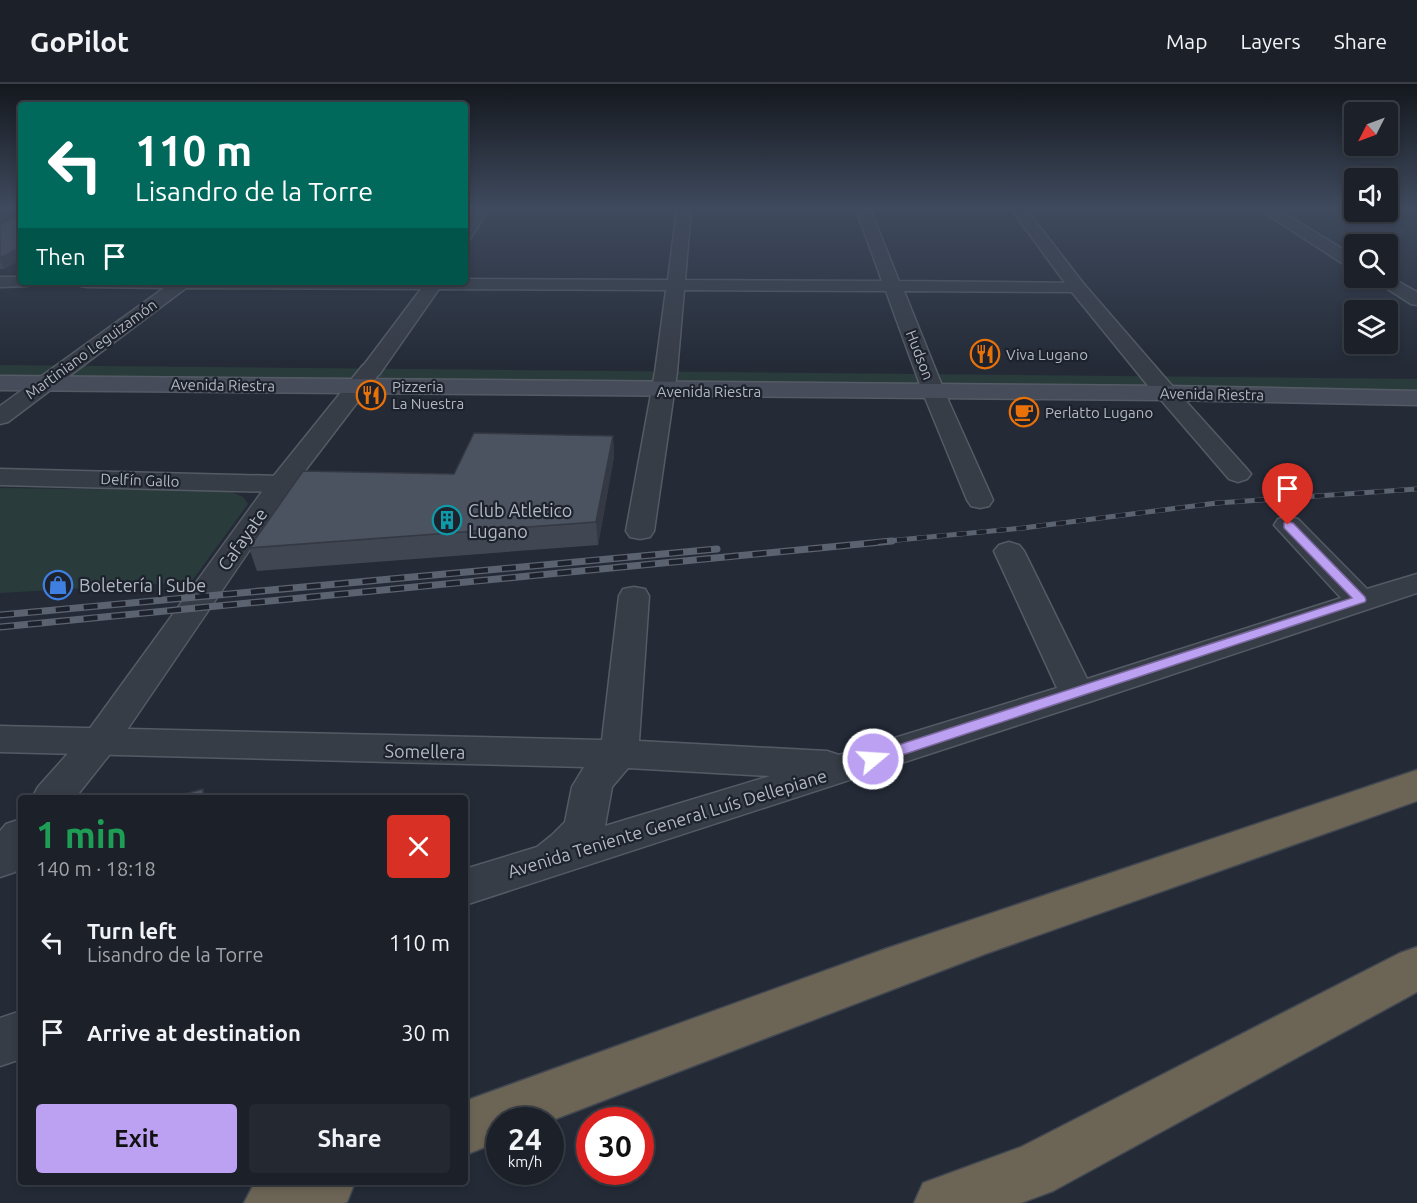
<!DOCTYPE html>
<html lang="en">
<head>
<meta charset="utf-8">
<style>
  body { margin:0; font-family:Ubuntu,sans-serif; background:#242831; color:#f1f3f6; height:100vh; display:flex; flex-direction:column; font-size:22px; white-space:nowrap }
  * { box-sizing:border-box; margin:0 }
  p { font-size:20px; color:#a0a3a8 }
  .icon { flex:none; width:33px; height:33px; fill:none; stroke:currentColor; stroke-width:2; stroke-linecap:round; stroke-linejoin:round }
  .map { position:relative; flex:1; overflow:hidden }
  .sheet { position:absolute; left:18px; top:711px; width:450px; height:390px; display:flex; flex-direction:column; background:#1b2029; border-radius:6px; box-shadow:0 3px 9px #0003,0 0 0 2px #393e46 }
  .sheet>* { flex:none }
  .top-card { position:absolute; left:18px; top:18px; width:450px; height:183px; border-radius:6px; box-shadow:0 3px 9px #0003,0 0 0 2px #393e46; background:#00695c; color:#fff; overflow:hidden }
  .needle { width:39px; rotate:228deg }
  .buttons { position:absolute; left:1344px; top:18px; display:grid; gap:12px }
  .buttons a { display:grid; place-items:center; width:54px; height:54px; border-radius:6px; background:#1b2029; box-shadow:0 3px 9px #0003,0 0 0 2px #393e46; font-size:30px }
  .speed { position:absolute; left:486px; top:1023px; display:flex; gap:12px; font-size:30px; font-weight:700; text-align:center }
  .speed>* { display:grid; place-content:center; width:78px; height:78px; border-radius:50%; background:#1b2029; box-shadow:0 3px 9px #0003,0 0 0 2px #393e46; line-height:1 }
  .speed small { font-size:15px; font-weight:400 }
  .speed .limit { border:9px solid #d22; background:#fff; color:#111 }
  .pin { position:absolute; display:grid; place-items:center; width:51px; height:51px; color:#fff; margin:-62px -26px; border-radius:50% 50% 50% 0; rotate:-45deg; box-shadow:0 0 6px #0007 }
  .pin .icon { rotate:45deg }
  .me { position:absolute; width:66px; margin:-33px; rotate:72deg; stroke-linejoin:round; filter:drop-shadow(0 0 4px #0008) }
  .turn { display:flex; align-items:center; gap:21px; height:126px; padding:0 18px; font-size:27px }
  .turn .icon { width:78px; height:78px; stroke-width:2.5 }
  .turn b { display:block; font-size:42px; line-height:51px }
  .then { display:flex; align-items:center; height:57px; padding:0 18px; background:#0003; gap:12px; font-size:22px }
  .round { display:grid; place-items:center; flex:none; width:63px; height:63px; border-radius:6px; background:#242831 }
  .headline { display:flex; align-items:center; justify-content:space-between; height:102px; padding:0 18px }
  h1 { font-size:36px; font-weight:700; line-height:45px; color:#1e9e55 }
  .cta { display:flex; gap:12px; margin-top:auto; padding:12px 18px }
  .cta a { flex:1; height:69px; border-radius:6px; background:#bca0f2; color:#111; font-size:24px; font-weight:700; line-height:69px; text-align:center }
  .cta a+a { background:#242831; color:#f1f3f6 }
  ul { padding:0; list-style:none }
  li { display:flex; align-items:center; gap:18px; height:90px; padding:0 18px }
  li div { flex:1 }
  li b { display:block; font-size:22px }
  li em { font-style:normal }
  header { display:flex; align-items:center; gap:36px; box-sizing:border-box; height:84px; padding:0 30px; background:#1b2029; border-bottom:2px solid #393e46 }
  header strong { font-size:28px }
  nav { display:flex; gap:33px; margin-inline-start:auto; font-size:21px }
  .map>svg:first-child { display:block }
</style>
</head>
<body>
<header>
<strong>GoPilot</strong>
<nav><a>Map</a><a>Layers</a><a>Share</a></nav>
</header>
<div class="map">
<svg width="1417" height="1119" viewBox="0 0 1417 1119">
  <rect width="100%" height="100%" fill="#242b37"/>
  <!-- green -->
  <g fill="#2a3b3c">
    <polygon points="0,281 1417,295 1417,314 0,299"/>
    <polygon points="0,404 229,407 243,413 248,420 191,498 0,509"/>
  </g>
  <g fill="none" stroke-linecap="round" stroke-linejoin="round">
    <!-- minor casing -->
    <g stroke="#555b65" stroke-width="3">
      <g id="minor">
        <polygon points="475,125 489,125 470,155 465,157 465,140"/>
        <polygon points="677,125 691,125 685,196 882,197 856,125 870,125 899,197 1083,199 1086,203 1083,207 1077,208 904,207 945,309 993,416 989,422 980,424 971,422 967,416 923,309 886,207 684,206 677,288 654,447 650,453 640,455 630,453 626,447 655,288 666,206 439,205 379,291 371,292 363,291 360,286 421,205 186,204 8,338 0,340 0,322 164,204 87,203 81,202 78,198 465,198 465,195 668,196"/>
        <polygon points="1259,125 1277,125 1354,172 1354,184 1348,183"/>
        <polygon points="1388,192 1417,208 1417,221 1411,220 1370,194 1388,194"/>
        <polygon points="0,193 21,193 21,198 30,198 27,202 0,203"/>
        <polygon points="1166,302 1174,304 1247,385 1251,390 1247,395 1238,398 1229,395 1155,309 1158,304"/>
        <polygon points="0,385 281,392 290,394 294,400 290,406 281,408 0,401"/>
        <path d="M1288 433 1298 435 1367 505 1417 490V509L1089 618 465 821V785L537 763 552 751 565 738 572 703 584 683 0 668V642L602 656 619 512 623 505 634 503 645 505 649 512 639 657 827 667 839 671 1057 604 994 467 999 461 1009 458 1019 461 1024 467 1087 595 1341 514 1274 441 1278 435ZM628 684 770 692 605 742 612 703Z"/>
        <polygon points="21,927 21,975 0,982 0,934"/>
      </g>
    </g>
    <!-- tertiary casing -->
    <g stroke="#555b65" stroke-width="3">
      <g id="tertiary">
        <polygon points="1011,125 1026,125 1083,199 1174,304 1177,309 1174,314 1166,316 1158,314 1071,207"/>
        <polygon points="371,280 379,281 382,286 291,405 114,665 75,714 32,714 38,703 88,647 272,394 363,281"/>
        <polygon points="21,735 21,781 15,788 0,793 0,747 6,740"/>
      </g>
    </g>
    <!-- secondary casing -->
    <g stroke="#555b65" stroke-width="3">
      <polygon id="secondary" points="0,292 1166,302 1417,307 1417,321 1166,316 0,306"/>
    </g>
    <!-- motorway casing -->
    <g stroke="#424852" stroke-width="3">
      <g id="motorway">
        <polygon points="1417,686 1417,717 985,870 550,1037 500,1036 500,1057 465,1071 465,1017 885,865"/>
        <polygon points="1417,863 1417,908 1053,1107 1021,1119 914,1119 923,1099 1021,1063 1400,869"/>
        <polygon points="255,1098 355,1098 347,1118 344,1119 244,1119"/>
      </g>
    </g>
    <!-- minor -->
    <use href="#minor" fill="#373d47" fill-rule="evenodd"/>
    <!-- tertiary -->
    <use href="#tertiary" fill="#373d47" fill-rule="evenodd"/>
    <!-- secondary -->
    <use href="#secondary" fill="#464c5a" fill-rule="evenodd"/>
    <!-- motorway -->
    <use href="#motorway" fill="#6c6555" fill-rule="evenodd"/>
    <!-- rail-far1 casing -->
    <g stroke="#5c6370" stroke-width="5">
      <polyline id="rail-far1" points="877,458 1023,444 1217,419 1417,405"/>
    </g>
    <!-- rail casing -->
    <g stroke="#5c6370" stroke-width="7">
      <g id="rail">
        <polyline points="0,531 717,465"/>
        <polyline points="0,543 892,457"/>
      </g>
    </g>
    <!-- rail-far1 -->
    <use href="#rail-far1" stroke="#1d222c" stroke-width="4" stroke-dasharray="10" stroke-linecap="butt"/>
    <!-- rail -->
    <use href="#rail" stroke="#1d222c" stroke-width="4.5" stroke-dasharray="14" stroke-linecap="butt"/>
  </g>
  <!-- wall -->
  <g fill="#404753">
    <polygon points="21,125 4,185 0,185 0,140 18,132"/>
    <polygon points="613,352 614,373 598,461 257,487 249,464 454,390"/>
  </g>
  <!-- shaded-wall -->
  <g fill="#343943">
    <polygon points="0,125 4,125 7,133 0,138"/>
    <polygon points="21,163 21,176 4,185 0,176 0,174"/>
    <polygon points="613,352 614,373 598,461 596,438"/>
    <polygon points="203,705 207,714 203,714"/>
  </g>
  <!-- building -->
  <g fill="#4b5260" stroke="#343943" stroke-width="1.5">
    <polygon points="19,125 21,125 21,163 0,174 0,140 18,132"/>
    <polygon points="474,349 613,352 596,438 249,464 303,387 454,390"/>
    <polygon points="203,705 203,714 169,714"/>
  </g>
  <!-- sky -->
  <linearGradient id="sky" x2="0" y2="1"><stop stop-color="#14181e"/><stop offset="0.44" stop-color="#3f4a5e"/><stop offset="1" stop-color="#3f4a5e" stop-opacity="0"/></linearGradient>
  <rect width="1417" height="282" fill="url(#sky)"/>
  <!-- route -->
  <polygon fill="#bca0f2" stroke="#7a689d" stroke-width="1.5" points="1288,438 1293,439 1365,513 1366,516 1365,518 878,679 867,679 865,675 867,671 1352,514 1284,444 1284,439"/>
  <!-- icons -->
  <defs>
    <g id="restaurant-ring" transform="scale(1.5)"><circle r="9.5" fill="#1d222c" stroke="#e8710a" stroke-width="1.5"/><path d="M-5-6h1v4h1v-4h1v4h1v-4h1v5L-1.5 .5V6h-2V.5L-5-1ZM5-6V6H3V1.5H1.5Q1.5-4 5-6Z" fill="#e8710a"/></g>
    <g id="cafe-ring" transform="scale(1.5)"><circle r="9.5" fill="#1d222c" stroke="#e8710a" stroke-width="1.5"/><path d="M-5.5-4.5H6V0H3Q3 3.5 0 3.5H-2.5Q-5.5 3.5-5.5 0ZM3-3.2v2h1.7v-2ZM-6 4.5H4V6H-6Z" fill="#e8710a"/></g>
    <g id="building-ring" transform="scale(1.5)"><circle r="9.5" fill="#1d222c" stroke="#0f9aa8" stroke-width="1.5"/><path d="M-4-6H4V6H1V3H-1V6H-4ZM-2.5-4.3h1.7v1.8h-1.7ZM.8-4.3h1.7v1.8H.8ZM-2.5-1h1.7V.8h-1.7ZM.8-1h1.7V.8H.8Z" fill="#0f9aa8"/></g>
    <g id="shop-ring" transform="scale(1.5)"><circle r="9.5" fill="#1d222c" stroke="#3f7fe0" stroke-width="1.5"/><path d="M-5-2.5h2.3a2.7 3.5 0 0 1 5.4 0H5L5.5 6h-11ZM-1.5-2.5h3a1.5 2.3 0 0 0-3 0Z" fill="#3f7fe0"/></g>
  </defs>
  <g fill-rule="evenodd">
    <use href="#restaurant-ring" x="985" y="270"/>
    <use href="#restaurant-ring" x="371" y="311"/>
    <use href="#cafe-ring" x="1024" y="328"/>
    <use href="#building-ring" x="447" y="436"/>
    <use href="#shop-ring" x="58" y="501"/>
  </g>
  <g text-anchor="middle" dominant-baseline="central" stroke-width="4.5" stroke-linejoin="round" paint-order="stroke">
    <!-- far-street labels -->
    <g font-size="15" fill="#b2b8c3" stroke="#1d222c">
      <text transform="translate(91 265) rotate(-36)">Martiniano Leguizamón</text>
      <text transform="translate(920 271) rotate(69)">Hudson</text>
      <text transform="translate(223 301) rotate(1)">Avenida Riestra</text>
      <text x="709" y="307">Avenida Riestra</text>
      <text transform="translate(1212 310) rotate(1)">Avenida Riestra</text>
      <text transform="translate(140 396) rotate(2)">Delfín Gallo</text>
    </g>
    <!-- far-poi labels -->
    <g font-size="15" fill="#b2b8c3" stroke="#1d222c" text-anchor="start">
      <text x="1006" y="270">Viva Lugano</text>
      <text x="392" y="302">Pizzeria<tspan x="392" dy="17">La Nuestra</tspan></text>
      <text x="1045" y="328">Perlatto Lugano</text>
    </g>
    <!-- poi labels -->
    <g font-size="18" fill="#b2b8c3" stroke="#1d222c" text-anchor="start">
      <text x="468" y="426">Club Atletico<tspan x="468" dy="21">Lugano</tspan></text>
      <text x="79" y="501">Boletería | Sube</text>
    </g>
    <!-- street labels -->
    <g font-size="18" fill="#b2b8c3" stroke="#1d222c">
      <text transform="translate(242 455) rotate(-55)">Cafayate</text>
      <text transform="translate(425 667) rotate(1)">Somellera</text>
      <text transform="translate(667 739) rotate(-17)">Avenida Teniente General Luís Dellepiane</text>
    </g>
  </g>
</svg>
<div class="buttons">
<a><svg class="needle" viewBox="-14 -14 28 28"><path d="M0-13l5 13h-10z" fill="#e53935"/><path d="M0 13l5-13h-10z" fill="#a0a3a8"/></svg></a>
<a><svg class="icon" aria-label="sound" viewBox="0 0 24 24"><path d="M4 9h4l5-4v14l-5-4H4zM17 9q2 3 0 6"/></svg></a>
<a><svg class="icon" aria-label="search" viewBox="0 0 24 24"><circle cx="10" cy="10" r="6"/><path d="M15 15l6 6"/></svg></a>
<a><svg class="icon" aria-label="layers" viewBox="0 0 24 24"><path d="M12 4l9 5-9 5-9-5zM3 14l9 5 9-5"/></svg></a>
</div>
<div class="speed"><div>24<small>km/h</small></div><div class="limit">30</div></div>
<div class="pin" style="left:1288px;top:441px;background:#d93025"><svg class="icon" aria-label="arrive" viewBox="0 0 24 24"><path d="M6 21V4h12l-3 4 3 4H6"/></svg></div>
<svg class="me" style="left:873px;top:675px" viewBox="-20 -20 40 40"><circle r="17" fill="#bca0f2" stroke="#fff" stroke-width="3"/><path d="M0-11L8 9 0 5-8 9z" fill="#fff"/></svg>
<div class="top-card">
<div class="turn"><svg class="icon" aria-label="left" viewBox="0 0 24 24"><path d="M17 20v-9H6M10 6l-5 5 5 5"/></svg><div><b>110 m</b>Lisandro de la Torre</div></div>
<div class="then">Then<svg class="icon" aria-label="arrive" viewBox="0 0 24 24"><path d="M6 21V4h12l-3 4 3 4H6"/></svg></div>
</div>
<section class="sheet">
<div class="headline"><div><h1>1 min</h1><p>140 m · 18:18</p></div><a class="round" style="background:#d93025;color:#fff"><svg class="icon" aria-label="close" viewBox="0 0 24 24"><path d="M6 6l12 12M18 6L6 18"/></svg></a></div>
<ul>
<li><svg class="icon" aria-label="left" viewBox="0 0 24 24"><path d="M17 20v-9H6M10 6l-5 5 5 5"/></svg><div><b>Turn left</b><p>Lisandro de la Torre</p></div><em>110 m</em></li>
<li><svg class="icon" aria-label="arrive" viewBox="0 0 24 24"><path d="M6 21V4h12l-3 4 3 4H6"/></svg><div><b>Arrive at destination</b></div><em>30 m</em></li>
</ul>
<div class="cta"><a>Exit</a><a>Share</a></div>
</section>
</div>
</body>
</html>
